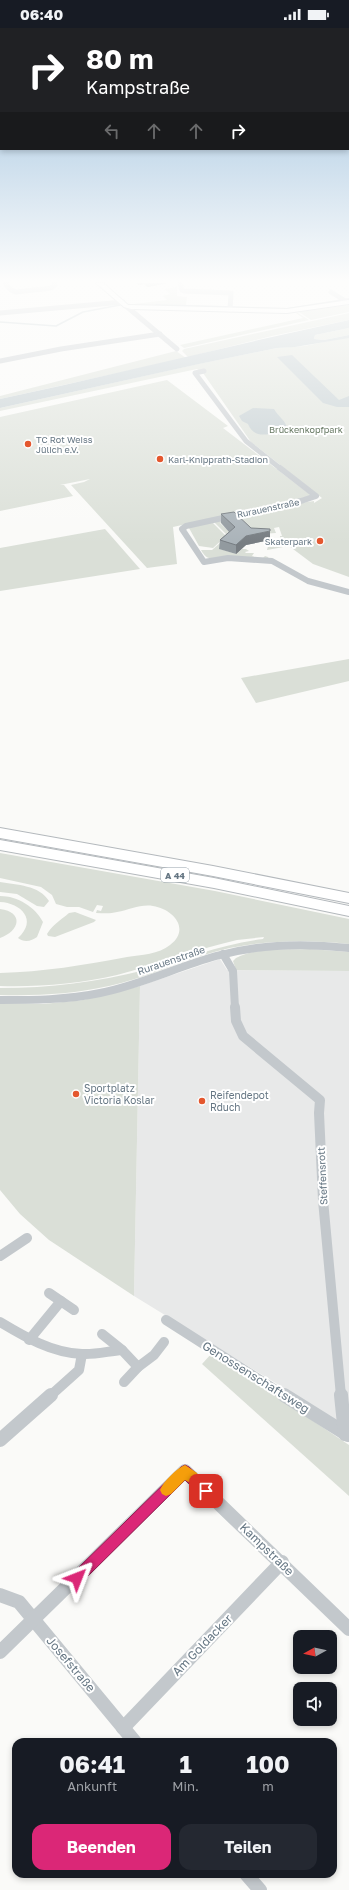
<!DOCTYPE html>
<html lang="de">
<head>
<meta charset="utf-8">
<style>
  body { margin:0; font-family:"Golos Text",sans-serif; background:#242831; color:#f1f3f6; height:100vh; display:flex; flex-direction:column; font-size:15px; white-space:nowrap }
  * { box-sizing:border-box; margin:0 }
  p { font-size:13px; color:#9ea1a6 }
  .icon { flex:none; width:22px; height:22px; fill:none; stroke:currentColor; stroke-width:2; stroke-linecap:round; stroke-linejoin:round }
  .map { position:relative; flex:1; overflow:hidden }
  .panel { position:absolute; left:12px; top:1710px; width:325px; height:140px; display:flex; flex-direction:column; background:#171b24; border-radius:12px; box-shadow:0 2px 6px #0003 }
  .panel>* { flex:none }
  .guide { position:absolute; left:0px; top:0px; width:349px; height:122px; box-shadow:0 2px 6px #0003; background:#202124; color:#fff; overflow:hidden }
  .needle { width:26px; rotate:262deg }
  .buttons { position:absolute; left:293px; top:1602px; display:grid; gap:8px }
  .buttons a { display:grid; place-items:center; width:44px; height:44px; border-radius:8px; background:#171b24; box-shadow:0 2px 6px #0003; font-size:20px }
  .pin { position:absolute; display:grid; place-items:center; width:34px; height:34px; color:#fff; margin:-17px; border-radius:8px; box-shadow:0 2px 6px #0006 }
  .me { position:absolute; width:44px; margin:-22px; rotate:45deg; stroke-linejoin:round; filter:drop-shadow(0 0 3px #0008) }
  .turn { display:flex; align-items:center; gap:14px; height:84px; padding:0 20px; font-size:18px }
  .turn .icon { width:52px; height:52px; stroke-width:2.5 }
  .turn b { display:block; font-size:28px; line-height:34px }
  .lanes { display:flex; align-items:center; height:38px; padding:0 20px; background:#0003; justify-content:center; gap:20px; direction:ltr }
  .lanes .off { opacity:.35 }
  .eta { display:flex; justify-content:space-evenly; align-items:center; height:68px; text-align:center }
  .eta b { font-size:24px; font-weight:700; line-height:28px }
  .cta { display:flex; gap:8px; margin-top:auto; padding:8px 20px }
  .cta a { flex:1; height:46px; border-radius:12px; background:#db2777; color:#fff; font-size:16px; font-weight:700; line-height:46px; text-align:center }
  .cta a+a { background:#242831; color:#f1f3f6 }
  .status { display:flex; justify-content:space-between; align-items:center; height:28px; padding:0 20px; background:#171b24; direction:ltr }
  .status svg { height:11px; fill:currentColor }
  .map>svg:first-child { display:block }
</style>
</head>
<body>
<div class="status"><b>06:40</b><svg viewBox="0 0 49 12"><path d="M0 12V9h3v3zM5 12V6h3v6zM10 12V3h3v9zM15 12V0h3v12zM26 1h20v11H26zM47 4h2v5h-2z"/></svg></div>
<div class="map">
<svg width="349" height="1862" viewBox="0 0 349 1862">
  <rect width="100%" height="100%" fill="#fafaf8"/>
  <!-- built -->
  <polygon fill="#e8e9e9" points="220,931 227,942 349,943 349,1400 134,1268 140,958"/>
  <!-- green -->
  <g fill="#dadfd7">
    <polygon points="177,259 177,268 187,269 186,277 226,278 226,280 137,277 134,276 167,272 163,268 170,266 164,261"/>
    <polygon points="349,277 349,284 311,292 299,284"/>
    <polygon points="296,285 298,285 309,292 184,320 180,317 303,290"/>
    <polygon points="349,285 349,292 272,308 188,329 182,323 184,321"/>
    <polygon points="349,300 349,307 324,312 314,311 315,307"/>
    <path d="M349 309V549L313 536 289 518 267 522 268 518 280 517V508H282L279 499 274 500 276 505 260 506 259 509 252 510 232 492 220 495 238 512 235 514 229 513 220 521 236 526 242 521H246L249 523 245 524 246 525H254L252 528 262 531 265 528 268 529 269 531C253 532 238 528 222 530 218 531 213 532 209 530 205 529 203 525 201 522H212L228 508 213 493 307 474 314 473V475L322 470 251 414 203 345 197 341 0 383V380L198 336 277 320 304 318Z"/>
    <polygon points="176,323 186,330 0,371 0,368"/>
    <polygon points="167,352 228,398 223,400 312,468 173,499 177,536 147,540 71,457 84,454 90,451 60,457 64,457 73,468 0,483 0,389"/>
    <polygon points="211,493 226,508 213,520 199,518 189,500"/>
    <polygon points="105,501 140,541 0,563 0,520"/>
    <polygon points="349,631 349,653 256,675 241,650"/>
    <path d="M0 825 215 863 349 891V916C301 911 251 912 204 927 172 937 142 951 109 958 73 966 37 968 0 967V960C51 960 96 954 145 942 186 931 221 916 263 911L264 909C255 910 246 911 237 912 197 921 158 936 117 947 79 956 39 959 0 958V945C43 944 84 937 127 929 141 927 159 926 170 917 191 901 173 881 153 878 140 876 130 882 117 884 110 886 103 885 96 885L97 882 101 883 103 878 97 877 93 884 79 879H67L56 876 52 867 41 859 0 850Z"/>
    <path d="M0 854C17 857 39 857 49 873L44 879 37 878 17 866 0 864Z"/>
    <path d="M0 868C18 868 35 879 43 894L37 909C32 913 24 915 18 910 38 892 21 875 0 874Z"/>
    <path d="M0 881C24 884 20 903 0 910Z"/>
    <path d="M75 884 96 892 94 894 55 909 48 908 47 906C54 895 60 893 69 885Z"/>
    <path d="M310 921 349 924V943L236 942 233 933 236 930C258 919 286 922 310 921Z"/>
    <polygon points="140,958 134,1268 49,1212 20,1186 0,1162 0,975 43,976 83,972"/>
    <polygon points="212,1325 349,1417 349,1468 202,1336"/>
  </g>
  <!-- water -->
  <g fill="#bbc7cb">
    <polygon points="349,270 349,272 288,282 155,278 156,276 287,280"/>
    <path d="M349 292V300L315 307 314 311 324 312 349 307V310L295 319 277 320 199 336 0 380V371C117 346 232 317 349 292Z"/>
    <polygon points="292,327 339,372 349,368 349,379 337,379 323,375 277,329"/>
    <path d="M253 380 274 381C278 388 284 391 287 399 273 406 255 413 248 396L242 393 239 388Z"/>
  </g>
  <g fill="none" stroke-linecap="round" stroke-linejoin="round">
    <!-- stream -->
    <polyline stroke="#bbc7cb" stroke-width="1.5" points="0,294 56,298 83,284 120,277"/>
    <!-- secondary casing -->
    <g stroke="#b3babf" stroke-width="2">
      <polygon id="secondary" points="96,255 103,255 128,277 131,277 287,281 349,272 349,276 287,285 131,281 124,279"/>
    </g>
    <!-- highway casing -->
    <g stroke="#b4b9bd" stroke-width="2">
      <g id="highway">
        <polygon points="0,800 213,838 349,865 349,875 213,848 0,810"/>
        <polygon points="0,812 214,850 349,878 349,888 214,860 0,822"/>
      </g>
    </g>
    <!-- street-far4 -->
    <g stroke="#c3c8cc" stroke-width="5">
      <polyline points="5,255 11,262 16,264 51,260 55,257 54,255"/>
      <polyline points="180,255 182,262 184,263 231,265 230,282"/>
      <polyline points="331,264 347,274"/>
      <polyline points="126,278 177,321"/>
      <polyline points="0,285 123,274"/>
      <polyline points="0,333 61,321 160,306"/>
      <polyline points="204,343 195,345 246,413 281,441"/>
    </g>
    <!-- street-far3 -->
    <polyline stroke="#c3c8cc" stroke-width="6" points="280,440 316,468 301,473 186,498 182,501 204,534 228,530 272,533 308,553 349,564"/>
    <!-- street-far2 -->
    <g stroke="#c3c8cc" stroke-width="8">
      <polyline points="223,926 233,943 235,980"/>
      <path d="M0 972C33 972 67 972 100 965 140 957 177 939 216 928 259 916 304 915 349 920"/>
    </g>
    <!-- street-far1 -->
    <g stroke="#c3c8cc" stroke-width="10">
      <polyline points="235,979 236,993 243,1008 320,1072 319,1085 323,1172 341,1368"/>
      <polyline points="0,1228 27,1210"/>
      <polyline points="49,1265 74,1282"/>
      <polyline points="166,1292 285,1368"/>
      <path d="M0 1294C25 1309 52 1325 82 1326 95 1327 109 1323 122 1322L138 1339 154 1327 164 1314"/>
      <polyline points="102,1306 122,1322"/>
      <polyline points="29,1312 61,1273"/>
      <polyline points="124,1354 138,1339"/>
      <polyline points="50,1368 79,1342 82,1326"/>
    </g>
    <!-- street -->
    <g stroke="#c3c8cc" stroke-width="14">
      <polyline points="284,1367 348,1407"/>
      <polyline points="341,1367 345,1406"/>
      <polyline points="0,1412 51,1367"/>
      <polyline points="0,1567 19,1574 135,1714"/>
      <polyline points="0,1624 185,1443 349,1601"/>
      <polyline points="123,1700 282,1534"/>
      <polyline points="246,1846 260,1862"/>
    </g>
    <!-- secondary -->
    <use href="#secondary" fill="#fff" fill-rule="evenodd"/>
    <!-- highway -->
    <use href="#highway" fill="#fff" fill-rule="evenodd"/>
  </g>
  <!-- wall -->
  <g fill="#929a9f">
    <polygon points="136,255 168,255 147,259 144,256 138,257"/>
    <polygon points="221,486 251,500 270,512 246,517 236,526 219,521 220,512 229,504 221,495"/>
  </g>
  <!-- shaded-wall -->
  <g fill="#777d82">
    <polygon points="138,255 144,255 144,256 138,257"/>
    <polygon points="147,255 168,255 147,259"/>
    <polygon points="270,503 270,512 246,517 236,526 236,517 246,508"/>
  </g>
  <!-- building -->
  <polygon fill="#aab3b9" stroke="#777d82" points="234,484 251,500 270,501 270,503 246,508 236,517 220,512 235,499 221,486"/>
  <!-- sky -->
  <linearGradient id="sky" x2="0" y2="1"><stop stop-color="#96bcdc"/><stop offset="0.49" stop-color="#fdfdfc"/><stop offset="1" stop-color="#fdfdfc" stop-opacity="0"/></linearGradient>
  <rect width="349" height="516" fill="url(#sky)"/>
  <!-- route -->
  <polygon fill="#db2777" stroke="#8e194d" points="185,1437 189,1439 211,1459 213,1463 211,1468 206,1470 202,1468 185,1452 82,1554 77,1556 73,1554 71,1550 73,1545 181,1439"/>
  <!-- slow -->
  <path fill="#f59e0b" d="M185 1437 197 1445 199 1450 197 1454 192 1456 185 1452 171 1466 166 1468 162 1466 160 1462C164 1453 176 1441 185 1437Z"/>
  <!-- markers -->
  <g fill="#e4572e" stroke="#fff" stroke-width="1.5">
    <circle cx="28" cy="416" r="4"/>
    <circle cx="160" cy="431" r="4"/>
    <circle cx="320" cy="513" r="4"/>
    <circle cx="76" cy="1066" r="4"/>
    <circle cx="202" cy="1073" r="4"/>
  </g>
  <g text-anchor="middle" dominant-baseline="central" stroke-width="4" stroke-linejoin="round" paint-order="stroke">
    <!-- far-park labels -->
    <g font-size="9" fill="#687a64" stroke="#fff">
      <text x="306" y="401">Brückenkopfpark</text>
    </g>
    <!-- far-poi labels -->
    <g font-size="9" fill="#657683" stroke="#fff" text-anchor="start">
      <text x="36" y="411">TC Rot Weiss<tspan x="36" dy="10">Jülich e.V.</tspan></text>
      <text x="168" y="431">Karl-Knipprath-Stadion</text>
      <text x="312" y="513" text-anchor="end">Skaterpark</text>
    </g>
    <!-- far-street labels -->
    <g font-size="9" fill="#657683" stroke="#fff">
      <text transform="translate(268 480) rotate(-12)">Rurauenstraße</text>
    </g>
    <!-- shield labels -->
    <rect fill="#fff" stroke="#939fa8" stroke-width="1" x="161" y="840" width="28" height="14" rx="3"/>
    <g font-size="9" font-weight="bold" fill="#657683">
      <text x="175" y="847">A 44</text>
    </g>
    <!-- street labels -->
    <g font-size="10" fill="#657683" stroke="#fff">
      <text transform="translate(171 932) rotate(-19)">Rurauenstraße</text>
      <text transform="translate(322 1148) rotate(-93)">Steffensrott</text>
    </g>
    <!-- poi labels -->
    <g font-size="10" fill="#657683" stroke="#fff" text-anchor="start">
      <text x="84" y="1060">Sportplatz<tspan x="84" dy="12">Victoria Koslar</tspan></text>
      <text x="210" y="1067">Reifendepot<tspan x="210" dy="12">Rduch</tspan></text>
    </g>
    <!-- near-street labels -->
    <g font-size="12" fill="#657683" stroke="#fff">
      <text transform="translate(256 1349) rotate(32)">Genossenschaftsweg</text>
      <text transform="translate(267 1521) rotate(44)">Kampstraße</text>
      <text transform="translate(202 1617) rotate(-46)">Am Goldacker</text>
      <text transform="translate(71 1636) rotate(50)">Josefstraße</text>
    </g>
  </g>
</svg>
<div class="buttons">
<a><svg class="needle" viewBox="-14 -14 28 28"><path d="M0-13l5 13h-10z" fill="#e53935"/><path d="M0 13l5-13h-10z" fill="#9ea1a6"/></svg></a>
<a><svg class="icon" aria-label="sound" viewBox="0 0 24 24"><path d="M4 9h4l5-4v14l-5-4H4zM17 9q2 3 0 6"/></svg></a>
</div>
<div class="pin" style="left:206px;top:1463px;background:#d93025"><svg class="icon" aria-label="arrive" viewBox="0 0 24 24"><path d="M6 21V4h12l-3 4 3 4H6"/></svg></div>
<svg class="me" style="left:77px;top:1550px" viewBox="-20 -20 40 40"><path d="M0-17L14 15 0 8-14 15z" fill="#db2777" stroke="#fff" stroke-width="4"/></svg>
<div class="guide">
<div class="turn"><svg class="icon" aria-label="right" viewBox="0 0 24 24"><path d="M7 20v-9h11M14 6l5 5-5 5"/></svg><div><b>80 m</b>Kampstraße</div></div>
<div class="lanes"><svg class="icon off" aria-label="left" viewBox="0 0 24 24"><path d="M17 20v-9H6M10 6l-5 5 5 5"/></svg><svg class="icon off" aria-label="ahead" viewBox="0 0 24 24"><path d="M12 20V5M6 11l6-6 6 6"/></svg><svg class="icon off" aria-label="ahead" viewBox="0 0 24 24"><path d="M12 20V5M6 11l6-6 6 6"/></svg><svg class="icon" aria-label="right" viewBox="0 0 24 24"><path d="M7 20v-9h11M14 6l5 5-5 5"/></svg></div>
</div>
<section class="panel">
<div class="eta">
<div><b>06:41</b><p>Ankunft</p></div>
<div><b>1</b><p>Min.</p></div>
<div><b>100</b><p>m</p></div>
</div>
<div class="cta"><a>Beenden</a><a>Teilen</a></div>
</section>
</div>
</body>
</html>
